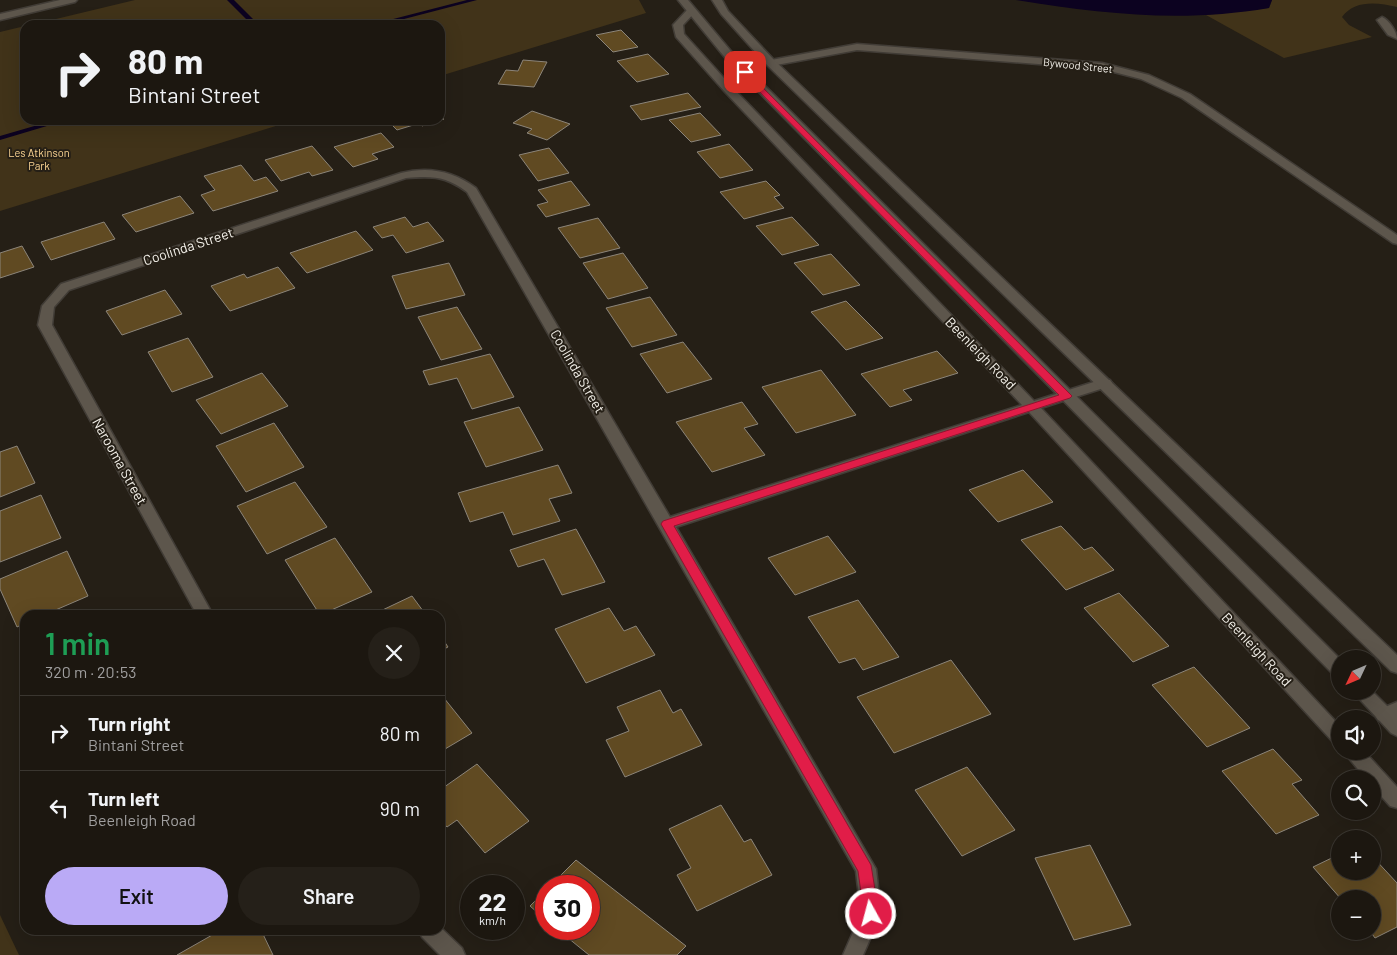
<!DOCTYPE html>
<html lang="en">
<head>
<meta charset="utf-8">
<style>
  body { margin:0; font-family:Barlow,sans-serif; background:#252019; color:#f1f3f6; height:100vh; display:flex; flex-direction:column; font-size:19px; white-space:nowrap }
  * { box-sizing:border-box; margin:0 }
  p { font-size:16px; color:#a09f9f }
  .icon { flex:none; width:28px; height:28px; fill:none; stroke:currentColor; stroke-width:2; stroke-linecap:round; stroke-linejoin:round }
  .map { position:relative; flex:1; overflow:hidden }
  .sheet { position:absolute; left:20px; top:610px; width:425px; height:325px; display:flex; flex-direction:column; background:#1c1710; border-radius:15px; box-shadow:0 5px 20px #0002,0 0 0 1px #3a3630 }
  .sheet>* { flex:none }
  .guide { position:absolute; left:20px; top:20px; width:425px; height:105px; border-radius:15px; box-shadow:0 5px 20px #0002,0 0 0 1px #3a3630; background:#1c1710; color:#f1f3f6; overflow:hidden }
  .needle { width:32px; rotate:226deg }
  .fabs { position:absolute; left:1331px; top:650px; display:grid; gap:10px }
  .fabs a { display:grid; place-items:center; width:50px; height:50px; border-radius:50%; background:#1c1710; box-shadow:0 5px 20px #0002,0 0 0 1px #3a3630; font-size:25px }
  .speed { position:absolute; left:460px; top:875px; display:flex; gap:10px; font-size:25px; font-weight:700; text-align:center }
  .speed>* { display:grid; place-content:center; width:65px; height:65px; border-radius:50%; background:#1c1710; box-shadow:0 5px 20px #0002,0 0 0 1px #3a3630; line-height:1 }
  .speed small { font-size:12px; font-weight:400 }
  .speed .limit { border:8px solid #d22; background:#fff; color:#111 }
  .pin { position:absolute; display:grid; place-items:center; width:42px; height:42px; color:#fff; margin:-21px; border-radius:10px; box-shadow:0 2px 8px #0006 }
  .me { position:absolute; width:55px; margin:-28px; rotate:353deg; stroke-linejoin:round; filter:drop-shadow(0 0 4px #0008) }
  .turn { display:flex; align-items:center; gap:18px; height:105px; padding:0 25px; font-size:22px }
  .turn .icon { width:65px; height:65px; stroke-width:2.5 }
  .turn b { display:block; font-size:35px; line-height:42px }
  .round { display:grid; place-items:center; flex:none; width:52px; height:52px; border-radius:26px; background:#252019 }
  .headline { display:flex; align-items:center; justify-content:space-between; height:85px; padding:0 25px }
  h1 { font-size:30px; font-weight:600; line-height:38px; color:#1e9e55 }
  .action { display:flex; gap:10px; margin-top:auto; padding:10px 25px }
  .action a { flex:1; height:58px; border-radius:30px; background:#baaaf6; color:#111; font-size:20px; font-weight:600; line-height:58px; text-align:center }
  .action a+a { background:#252019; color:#f1f3f6 }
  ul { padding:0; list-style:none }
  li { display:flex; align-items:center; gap:15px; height:75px; padding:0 25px; border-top:1px solid #3a3630 }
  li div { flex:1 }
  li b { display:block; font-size:19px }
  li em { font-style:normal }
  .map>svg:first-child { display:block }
</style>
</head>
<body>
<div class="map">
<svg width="1397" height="955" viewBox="0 0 1397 955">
  <rect width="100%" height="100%" fill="#251f16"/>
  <!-- green -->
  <g fill="#413319">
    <polygon points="135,0 639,0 646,13 440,76 440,25 31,25"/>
    <path d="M1272 0H1397V7C1377 2 1354 0 1342 17L1349 25 1372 37 1284 58 1206 15 1269 8Z"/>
    <polygon points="25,26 25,120 295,120 0,211 0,32"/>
    <polygon points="0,915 19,955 0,955"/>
  </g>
  <!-- water -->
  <path fill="#0c0220" d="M1016 0H1272L1269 8C1182 23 1103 14 1016 0Z"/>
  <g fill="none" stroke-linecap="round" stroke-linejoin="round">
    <!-- stream -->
    <g fill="#0c0220" fill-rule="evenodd">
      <polygon points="227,0 234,0 259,25 252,25"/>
      <polygon points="467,0 477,0 381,25 370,25"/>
      <polygon points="55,120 67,120 0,140 0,136"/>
    </g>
  </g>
  <!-- building -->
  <g fill="#604a22" stroke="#8c857a">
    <polygon points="621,30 638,47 613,52 596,35"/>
    <polygon points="648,54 669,74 637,82 617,61"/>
    <polygon points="523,60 547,62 534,87 498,84 506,70 518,71"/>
    <polygon points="688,93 701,107 641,120 630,106"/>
    <polygon points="532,111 570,124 547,140 527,133 532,129 513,123"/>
    <polygon points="700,113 721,135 691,142 669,120"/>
    <polygon points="440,116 444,119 422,126 420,123 397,130 387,120 440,120"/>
    <polygon points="381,133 394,147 372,154 378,159 353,167 334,147"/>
    <polygon points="729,144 753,170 720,178 697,152"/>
    <polygon points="312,146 333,170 312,176 309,172 281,181 265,160"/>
    <polygon points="549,148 569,173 538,181 519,155"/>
    <polygon points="241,165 254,181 266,177 278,191 213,211 201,195 215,190 204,176"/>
    <polygon points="571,181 590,205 546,217 537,205 548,202 538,190"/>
    <polygon points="766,181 780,195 774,197 784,208 744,219 720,192"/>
    <polygon points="180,196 194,213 136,232 122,215"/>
    <polygon points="405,217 413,227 428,222 444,241 406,253 393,235 382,238 373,227"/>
    <polygon points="792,217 819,245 782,255 756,226"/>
    <polygon points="598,218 620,248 580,258 558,228"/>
    <polygon points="104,222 115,239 51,260 41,242"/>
    <polygon points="356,231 373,250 307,273 290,253"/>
    <polygon points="22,246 34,267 0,278 0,253"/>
    <polygon points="623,253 648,288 608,299 583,263"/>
    <polygon points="831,254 860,285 823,295 794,263"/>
    <polygon points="449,263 465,295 406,309 392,276"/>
    <polygon points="278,267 295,288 230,311 211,286 244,274 247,278"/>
    <polygon points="165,290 182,314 122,335 106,311"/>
    <polygon points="650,297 677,335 632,347 606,308"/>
    <polygon points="846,301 883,338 846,350 811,312"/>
    <polygon points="457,307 482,349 441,360 418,317"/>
    <polygon points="188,338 213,377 172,392 148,352"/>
    <polygon points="683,342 712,379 667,393 640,354"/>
    <polygon points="937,351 958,373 903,390 912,400 890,407 861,374"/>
    <polygon points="490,354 514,397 472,409 457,378 429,385 423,371"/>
    <polygon points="821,370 856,415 796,433 762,387"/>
    <polygon points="262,373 288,406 221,434 196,400"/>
    <polygon points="742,402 758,424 744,428 765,455 712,472 676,422"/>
    <polygon points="519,407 543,450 486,467 464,422"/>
    <polygon points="274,423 304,467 246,492 216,446"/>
    <polygon points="17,446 35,483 0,497 0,452"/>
    <polygon points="558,465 572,493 549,499 560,521 513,535 503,512 470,522 458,493"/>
    <polygon points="1023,470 1053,502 998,522 969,490"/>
    <polygon points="295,482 327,527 267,554 237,506"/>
    <polygon points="41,495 61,538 0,562 0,511"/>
    <polygon points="1061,526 1084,550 1092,547 1114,570 1066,590 1021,540"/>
    <polygon points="576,529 605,582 562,595 544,559 518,567 510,550"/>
    <polygon points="828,536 856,572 795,595 768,558"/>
    <polygon points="335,538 372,592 320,615 285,560"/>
    <polygon points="67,551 88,596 44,615 25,615 25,623 17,627 0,589 0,579"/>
    <polygon points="1119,593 1169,646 1133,662 1084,608"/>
    <polygon points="412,596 426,615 372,615"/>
    <polygon points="858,600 899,657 863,670 855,658 839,663 808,617"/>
    <polygon points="609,608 624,631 636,626 655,655 586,683 555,629"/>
    <polygon points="440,635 448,647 440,651"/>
    <polygon points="951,660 991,714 894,753 857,697"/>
    <polygon points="1194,667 1250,728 1207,747 1152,685"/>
    <polygon points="660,690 673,713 681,709 702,745 625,777 606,740 629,731 617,707"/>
    <polygon points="440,693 472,733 440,752"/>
    <polygon points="1273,749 1302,780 1292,784 1319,815 1276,834 1222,771"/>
    <polygon points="477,764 529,821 485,853 457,820 447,827 440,819 440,790"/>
    <polygon points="967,767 1015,830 962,856 915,790"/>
    <polygon points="721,805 744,842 751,839 772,875 697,911 677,875 691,868 669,829"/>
    <polygon points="1090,845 1131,925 1074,940 1035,858"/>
    <polygon points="1340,854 1340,871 1372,871 1372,856 1397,883 1397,927 1375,938 1370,931 1372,931 1372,899 1341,899 1313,867"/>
    <polygon points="576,860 686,946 677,955 589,955 557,929 589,929 589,886 550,886"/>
    <polygon points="546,890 546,920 530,906"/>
    <polygon points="221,930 261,930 273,955 177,955"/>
  </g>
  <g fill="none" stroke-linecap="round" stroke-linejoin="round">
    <!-- minor casing -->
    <g stroke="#413c36" stroke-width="3">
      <g id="minor">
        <path d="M691 8 696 11 683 25 684 34 733 88 1034 401 1100 380H1110L1112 383 1110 386 1041 408 1340 726V746L1334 743 1029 412 676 527 876 869 881 914 863 955H843L861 914 856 871 467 192C445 176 433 176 406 178L69 290 54 307 52 325 213 615H197L38 325 42 306 61 284 401 173C429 166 453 171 476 188L670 517 1022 405 725 92 676 37 673 25 688 9Z"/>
        <path d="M1382 17C1389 20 1397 32 1397 39L1388 35 1377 20Z"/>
        <polygon points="857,44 1102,63 1149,75 1190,94 1397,235 1397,244 1393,243 1182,98 1141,79 1102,69 857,50 771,66 766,63 771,60"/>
        <polygon points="1397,702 1397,717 1384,722 1378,720 1375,715 1378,710"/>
        <polygon points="1343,751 1364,751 1397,787 1397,808 1390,806 1372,786 1372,779 1366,779"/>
        <polygon points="440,927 462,948 465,955 440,955 422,937 419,930 440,930"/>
      </g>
    </g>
    <!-- tertiary casing -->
    <g stroke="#413c36" stroke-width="3">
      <polygon id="tertiary" points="60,0 77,0 75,2 0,20 0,14"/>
    </g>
    <!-- secondary casing -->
    <g stroke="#413c36" stroke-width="3">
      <g id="secondary">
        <polygon points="678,0 688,0 735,56 1340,659 1340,677 1334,675 727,60"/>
        <polygon points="712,0 722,0 728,11 775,61 1397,655 1397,673 1391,671 767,65 721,14"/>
        <polygon points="1352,691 1372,691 1397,716 1397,736 1391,733"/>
      </g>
    </g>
    <!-- minor -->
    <use href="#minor" fill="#5d564c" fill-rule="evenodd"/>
    <!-- tertiary -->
    <use href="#tertiary" fill="#5d564c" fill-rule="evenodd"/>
    <!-- secondary -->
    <use href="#secondary" fill="#5d564c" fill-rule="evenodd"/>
  </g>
  <!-- route -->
  <polygon fill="#e11d48" stroke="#92132f" points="745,70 1072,396 1070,398 674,526 871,865 879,914 877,919 871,921 866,919 864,914 858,871 661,524 663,521 1059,395 742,74 741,72"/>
  <g text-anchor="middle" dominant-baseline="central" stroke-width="4" stroke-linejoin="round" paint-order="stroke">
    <!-- far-street labels -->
    <g font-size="11" fill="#f4f1ea" stroke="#251f16">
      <text transform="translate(1078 65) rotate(6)">Bywood Street</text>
    </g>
    <!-- far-park labels -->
    <g font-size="11" fill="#fdd694" stroke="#251f16">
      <text x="39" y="152">Les Atkinson<tspan x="39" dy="13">Park</tspan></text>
    </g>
    <!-- street labels -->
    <g font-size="14" fill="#f4f1ea" stroke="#251f16">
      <text transform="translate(188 246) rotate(-18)">Coolinda Street</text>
      <text transform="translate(981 353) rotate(46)">Beenleigh Road</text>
      <text transform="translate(578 371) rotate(60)">Coolinda Street</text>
      <text transform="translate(120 461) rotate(61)">Narooma Street</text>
      <text transform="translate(1257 649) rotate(47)">Beenleigh Road</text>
    </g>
  </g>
</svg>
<div class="fabs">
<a><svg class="needle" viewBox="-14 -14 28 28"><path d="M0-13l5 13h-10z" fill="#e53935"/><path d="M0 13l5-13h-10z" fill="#a09f9f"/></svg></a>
<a><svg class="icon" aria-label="sound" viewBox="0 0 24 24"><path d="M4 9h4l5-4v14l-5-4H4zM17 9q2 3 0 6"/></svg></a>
<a><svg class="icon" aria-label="search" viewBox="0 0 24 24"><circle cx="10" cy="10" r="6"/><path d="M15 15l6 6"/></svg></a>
<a>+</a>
<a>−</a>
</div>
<div class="speed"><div>22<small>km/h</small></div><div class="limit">30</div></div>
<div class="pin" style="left:745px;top:72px;background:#d93025"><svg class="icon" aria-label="arrive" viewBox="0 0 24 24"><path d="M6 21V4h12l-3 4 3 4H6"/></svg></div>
<svg class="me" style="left:871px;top:914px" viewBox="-20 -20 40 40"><circle r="17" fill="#e11d48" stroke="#fff" stroke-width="3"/><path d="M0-11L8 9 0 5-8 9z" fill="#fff"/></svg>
<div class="guide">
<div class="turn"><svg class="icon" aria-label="right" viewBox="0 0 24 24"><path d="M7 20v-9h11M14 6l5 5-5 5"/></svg><div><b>80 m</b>Bintani Street</div></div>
</div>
<section class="sheet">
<div class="headline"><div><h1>1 min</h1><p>320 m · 20:53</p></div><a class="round"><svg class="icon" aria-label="close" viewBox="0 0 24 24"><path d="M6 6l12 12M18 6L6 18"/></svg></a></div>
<ul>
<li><svg class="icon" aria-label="right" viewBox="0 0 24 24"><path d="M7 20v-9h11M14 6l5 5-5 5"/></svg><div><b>Turn right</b><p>Bintani Street</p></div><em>80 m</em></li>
<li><svg class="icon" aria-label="left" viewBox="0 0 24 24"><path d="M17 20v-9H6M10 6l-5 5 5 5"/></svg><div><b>Turn left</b><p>Beenleigh Road</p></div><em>90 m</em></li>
</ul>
<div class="action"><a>Exit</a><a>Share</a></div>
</section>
</div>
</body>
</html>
